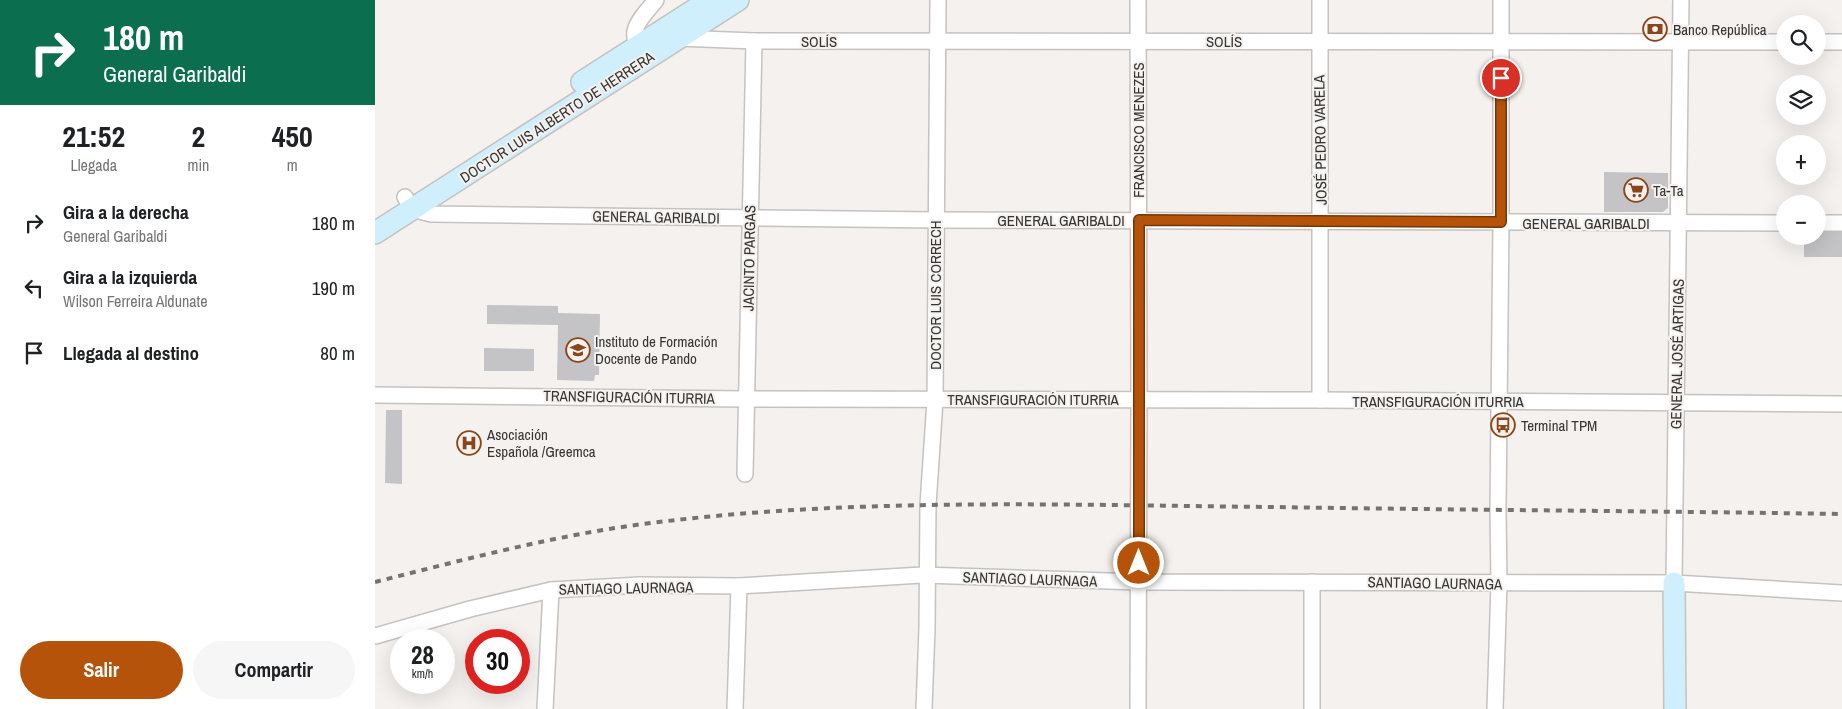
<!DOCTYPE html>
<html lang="es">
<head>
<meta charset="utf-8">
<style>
  body { margin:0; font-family:"Archivo Narrow",sans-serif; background:#f6f6f6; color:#202124; height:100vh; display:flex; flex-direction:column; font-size:19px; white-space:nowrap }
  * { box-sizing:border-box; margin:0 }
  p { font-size:16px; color:#757577 }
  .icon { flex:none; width:28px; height:28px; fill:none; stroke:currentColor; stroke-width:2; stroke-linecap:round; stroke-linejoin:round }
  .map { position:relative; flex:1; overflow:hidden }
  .details { display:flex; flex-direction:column; background:#fff; width:375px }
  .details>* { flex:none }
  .banner { background:#0b6e4f; color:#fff; overflow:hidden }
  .controls { position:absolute; left:1401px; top:15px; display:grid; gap:10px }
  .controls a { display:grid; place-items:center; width:50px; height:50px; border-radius:50%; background:#fff; box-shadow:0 5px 20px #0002; font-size:25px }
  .speed { position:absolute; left:15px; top:629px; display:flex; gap:10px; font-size:25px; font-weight:700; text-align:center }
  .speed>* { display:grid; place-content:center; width:65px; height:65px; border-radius:50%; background:#fff; box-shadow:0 5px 20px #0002; line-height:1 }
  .speed small { font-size:12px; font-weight:400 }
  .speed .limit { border:8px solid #d22; background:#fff; color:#111 }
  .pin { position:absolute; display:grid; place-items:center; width:42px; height:42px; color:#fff; margin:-21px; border:2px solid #fff; border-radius:50%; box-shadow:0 1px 5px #0007 }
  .me { position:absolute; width:55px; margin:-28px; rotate:0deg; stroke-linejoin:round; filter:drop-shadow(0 0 4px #0008) }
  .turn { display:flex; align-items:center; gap:18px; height:105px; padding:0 20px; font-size:22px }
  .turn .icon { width:65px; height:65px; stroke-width:2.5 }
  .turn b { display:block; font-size:35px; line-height:42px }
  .eta { display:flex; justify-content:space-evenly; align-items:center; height:85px; text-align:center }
  .eta b { font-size:30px; font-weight:800; line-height:35px }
  .cta { display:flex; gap:10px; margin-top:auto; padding:10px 20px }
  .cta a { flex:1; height:58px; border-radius:30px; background:#b45309; color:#fff; font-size:20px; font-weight:800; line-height:58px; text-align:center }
  .cta a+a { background:#f6f6f6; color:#202124 }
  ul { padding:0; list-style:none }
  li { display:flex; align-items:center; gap:15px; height:65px; padding:0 20px }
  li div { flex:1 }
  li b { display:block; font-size:19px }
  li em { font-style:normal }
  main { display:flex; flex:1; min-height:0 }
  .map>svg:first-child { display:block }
</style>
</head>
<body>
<main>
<section class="details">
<div class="banner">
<div class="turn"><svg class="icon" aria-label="right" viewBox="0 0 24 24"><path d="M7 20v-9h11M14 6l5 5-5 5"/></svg><div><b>180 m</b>General Garibaldi</div></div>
</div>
<div class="eta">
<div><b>21:52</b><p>Llegada</p></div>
<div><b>2</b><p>min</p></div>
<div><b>450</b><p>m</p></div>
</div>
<ul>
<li><svg class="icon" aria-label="right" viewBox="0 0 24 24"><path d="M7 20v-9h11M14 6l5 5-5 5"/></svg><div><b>Gira a la derecha</b><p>General Garibaldi</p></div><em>180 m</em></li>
<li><svg class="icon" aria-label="left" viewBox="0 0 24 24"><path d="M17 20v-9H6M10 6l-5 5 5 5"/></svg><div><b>Gira a la izquierda</b><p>Wilson Ferreira Aldunate</p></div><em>190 m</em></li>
<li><svg class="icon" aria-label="arrive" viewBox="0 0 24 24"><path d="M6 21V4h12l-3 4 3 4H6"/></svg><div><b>Llegada al destino</b></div><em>80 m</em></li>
</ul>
<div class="cta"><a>Salir</a><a>Compartir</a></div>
</section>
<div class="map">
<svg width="1467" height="709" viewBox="0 0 1467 709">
  <rect width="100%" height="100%" fill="#f5f1ee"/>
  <!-- building -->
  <g fill="#c4c4c7">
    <polygon points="1229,172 1293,173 1293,208 1288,212 1229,212"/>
    <polygon points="1442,232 1467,232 1467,257 1429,257 1429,236 1442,236"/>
    <polygon points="112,305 183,306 183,313 225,314 224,375 220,375 219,381 182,380 183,325 112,324"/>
    <polygon points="109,348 159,349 159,371 109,371"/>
    <polygon points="11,410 27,410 27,484 10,483"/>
  </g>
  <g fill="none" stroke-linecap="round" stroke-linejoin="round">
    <!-- street casing -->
    <g stroke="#c5c2c0" stroke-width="18">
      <g id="street">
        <polyline points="945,0 945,400"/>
        <polyline points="302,38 379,41 1410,42"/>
        <polyline points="1442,42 1467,42"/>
        <path d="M267 54C250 30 266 19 281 0"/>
        <polyline points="30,197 37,209 56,214 561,220 1410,223"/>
        <polyline points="1442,223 1467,223"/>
        <polyline points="0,395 370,399 945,400 1467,404"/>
        <polyline points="370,474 379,41"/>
        <polyline points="1299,583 1306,0"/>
        <polyline points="0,636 95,609 176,590 265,585 364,586 547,575 764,582 1299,583 1467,593"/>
        <polyline points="170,709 176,590"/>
        <polyline points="360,709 364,586"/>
        <polyline points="549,709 552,628 553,505 560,400 563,0"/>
        <polyline points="763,709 764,399 763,0"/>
        <polyline points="937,709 937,582"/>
        <polyline points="1120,709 1124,584 1123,510 1126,222 1126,0"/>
      </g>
    </g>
    <!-- secondary casing -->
    <g stroke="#c5c2c0" stroke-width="24">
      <g id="secondary">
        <polyline points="207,82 335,0"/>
        <polyline points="0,233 363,0"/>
        <polyline points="1299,583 1300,709"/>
      </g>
    </g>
    <!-- street -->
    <use href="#street" stroke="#fff" stroke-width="15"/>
    <!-- secondary -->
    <use href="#secondary" stroke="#cfeffc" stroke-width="21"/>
    <!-- rail -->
    <path stroke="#757371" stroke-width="4" stroke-dasharray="6 6" stroke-linecap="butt" d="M0 582C88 560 177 536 268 524 476 497 687 505 897 507 1087 510 1277 511 1467 514"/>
  </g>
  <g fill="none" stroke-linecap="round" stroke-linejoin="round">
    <!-- route casing -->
    <g stroke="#753606" stroke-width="12">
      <polyline id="route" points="764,563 764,220 1126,222 1126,78"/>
    </g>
    <!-- route -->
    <use href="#route" stroke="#b45309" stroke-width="9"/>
  </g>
  <!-- icons -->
  <defs>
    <g id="bank-ring" transform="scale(1.25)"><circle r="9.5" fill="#f5f1ee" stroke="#8a461b" stroke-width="1.5"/><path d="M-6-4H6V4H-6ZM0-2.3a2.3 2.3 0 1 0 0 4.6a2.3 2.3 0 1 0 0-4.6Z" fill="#8a461b"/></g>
    <g id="supermarket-ring" transform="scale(1.25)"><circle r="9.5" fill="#f5f1ee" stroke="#8a461b" stroke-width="1.5"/><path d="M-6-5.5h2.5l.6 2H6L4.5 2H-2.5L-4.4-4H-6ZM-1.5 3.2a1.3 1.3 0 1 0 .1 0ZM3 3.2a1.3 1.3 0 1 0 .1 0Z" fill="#8a461b"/></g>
    <g id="university-ring" transform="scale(1.25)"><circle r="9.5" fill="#f5f1ee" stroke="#8a461b" stroke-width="1.5"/><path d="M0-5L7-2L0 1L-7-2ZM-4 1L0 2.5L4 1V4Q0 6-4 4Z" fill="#8a461b"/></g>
    <g id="bus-ring" transform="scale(1.25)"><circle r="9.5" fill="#f5f1ee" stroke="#8a461b" stroke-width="1.5"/><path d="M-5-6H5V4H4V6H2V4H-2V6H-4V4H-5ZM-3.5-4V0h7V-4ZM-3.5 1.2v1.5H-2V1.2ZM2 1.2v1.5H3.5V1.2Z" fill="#8a461b"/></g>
    <g id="hospital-ring" transform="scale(1.25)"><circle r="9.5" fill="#f5f1ee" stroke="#8a461b" stroke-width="1.5"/><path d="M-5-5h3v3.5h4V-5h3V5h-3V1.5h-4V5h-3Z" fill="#8a461b"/></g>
  </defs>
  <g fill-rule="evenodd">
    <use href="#bank-ring" x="1280" y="29"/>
    <use href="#supermarket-ring" x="1261" y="190"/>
    <use href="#university-ring" x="203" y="350"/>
    <use href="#bus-ring" x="1128" y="425"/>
    <use href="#hospital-ring" x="94" y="443"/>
  </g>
  <g text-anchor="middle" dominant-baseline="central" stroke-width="4" stroke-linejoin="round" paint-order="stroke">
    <!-- poi labels -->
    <g font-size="15" fill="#363534" stroke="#f5f1ee" text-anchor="start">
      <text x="1298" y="29">Banco República</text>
      <text x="1278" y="190">Ta-Ta</text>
      <text x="220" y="341">Instituto de Formación<tspan x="220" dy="17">Docente de Pando</tspan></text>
      <text x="1146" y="425">Terminal TPM</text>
      <text x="112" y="434">Asociación<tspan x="112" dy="17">Española /Greemca</tspan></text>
    </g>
    <!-- street labels -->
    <g font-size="15" fill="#363534" stroke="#f5f1ee">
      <text x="444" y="41">SOLÍS</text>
      <text x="849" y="41">SOLÍS</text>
      <text transform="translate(182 117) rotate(-33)">DOCTOR LUIS ALBERTO DE HERRERA</text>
      <text transform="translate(763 130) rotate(-90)">FRANCISCO MENEZES</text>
      <text transform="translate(945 140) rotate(-91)">JOSÉ PEDRO VARELA</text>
      <text transform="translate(281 217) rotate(1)">GENERAL GARIBALDI</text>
      <text x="686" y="220">GENERAL GARIBALDI</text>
      <text x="1211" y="223">GENERAL GARIBALDI</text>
      <text transform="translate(374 258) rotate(-89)">JACINTO PARGAS</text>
      <text transform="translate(560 295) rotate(-90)">DOCTOR LUIS CORRECH</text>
      <text transform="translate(1302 354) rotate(-89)">GENERAL JOSÉ ARTIGAS</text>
      <text transform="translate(254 397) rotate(1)">TRANSFIGURACIÓN ITURRIA</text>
      <text x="658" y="399">TRANSFIGURACIÓN ITURRIA</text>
      <text x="1063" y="401">TRANSFIGURACIÓN ITURRIA</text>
      <text transform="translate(655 579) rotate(2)">SANTIAGO LAURNAGA</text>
      <text transform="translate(1060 583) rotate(1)">SANTIAGO LAURNAGA</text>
      <text transform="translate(251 588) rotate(-1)">SANTIAGO LAURNAGA</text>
    </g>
  </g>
</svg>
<div class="controls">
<a><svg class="icon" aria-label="search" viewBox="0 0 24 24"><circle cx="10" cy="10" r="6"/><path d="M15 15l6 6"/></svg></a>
<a><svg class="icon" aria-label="layers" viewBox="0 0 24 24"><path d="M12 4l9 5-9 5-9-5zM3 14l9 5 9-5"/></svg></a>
<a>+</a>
<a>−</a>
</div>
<div class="speed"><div>28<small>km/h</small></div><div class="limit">30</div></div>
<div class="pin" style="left:1126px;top:78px;background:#d93025"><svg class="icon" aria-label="arrive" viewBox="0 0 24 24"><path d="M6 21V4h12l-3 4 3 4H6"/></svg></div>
<svg class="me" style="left:764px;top:563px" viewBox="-20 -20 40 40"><circle r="17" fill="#b45309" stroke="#fff" stroke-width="3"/><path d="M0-11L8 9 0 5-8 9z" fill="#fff"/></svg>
</div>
</main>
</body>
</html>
